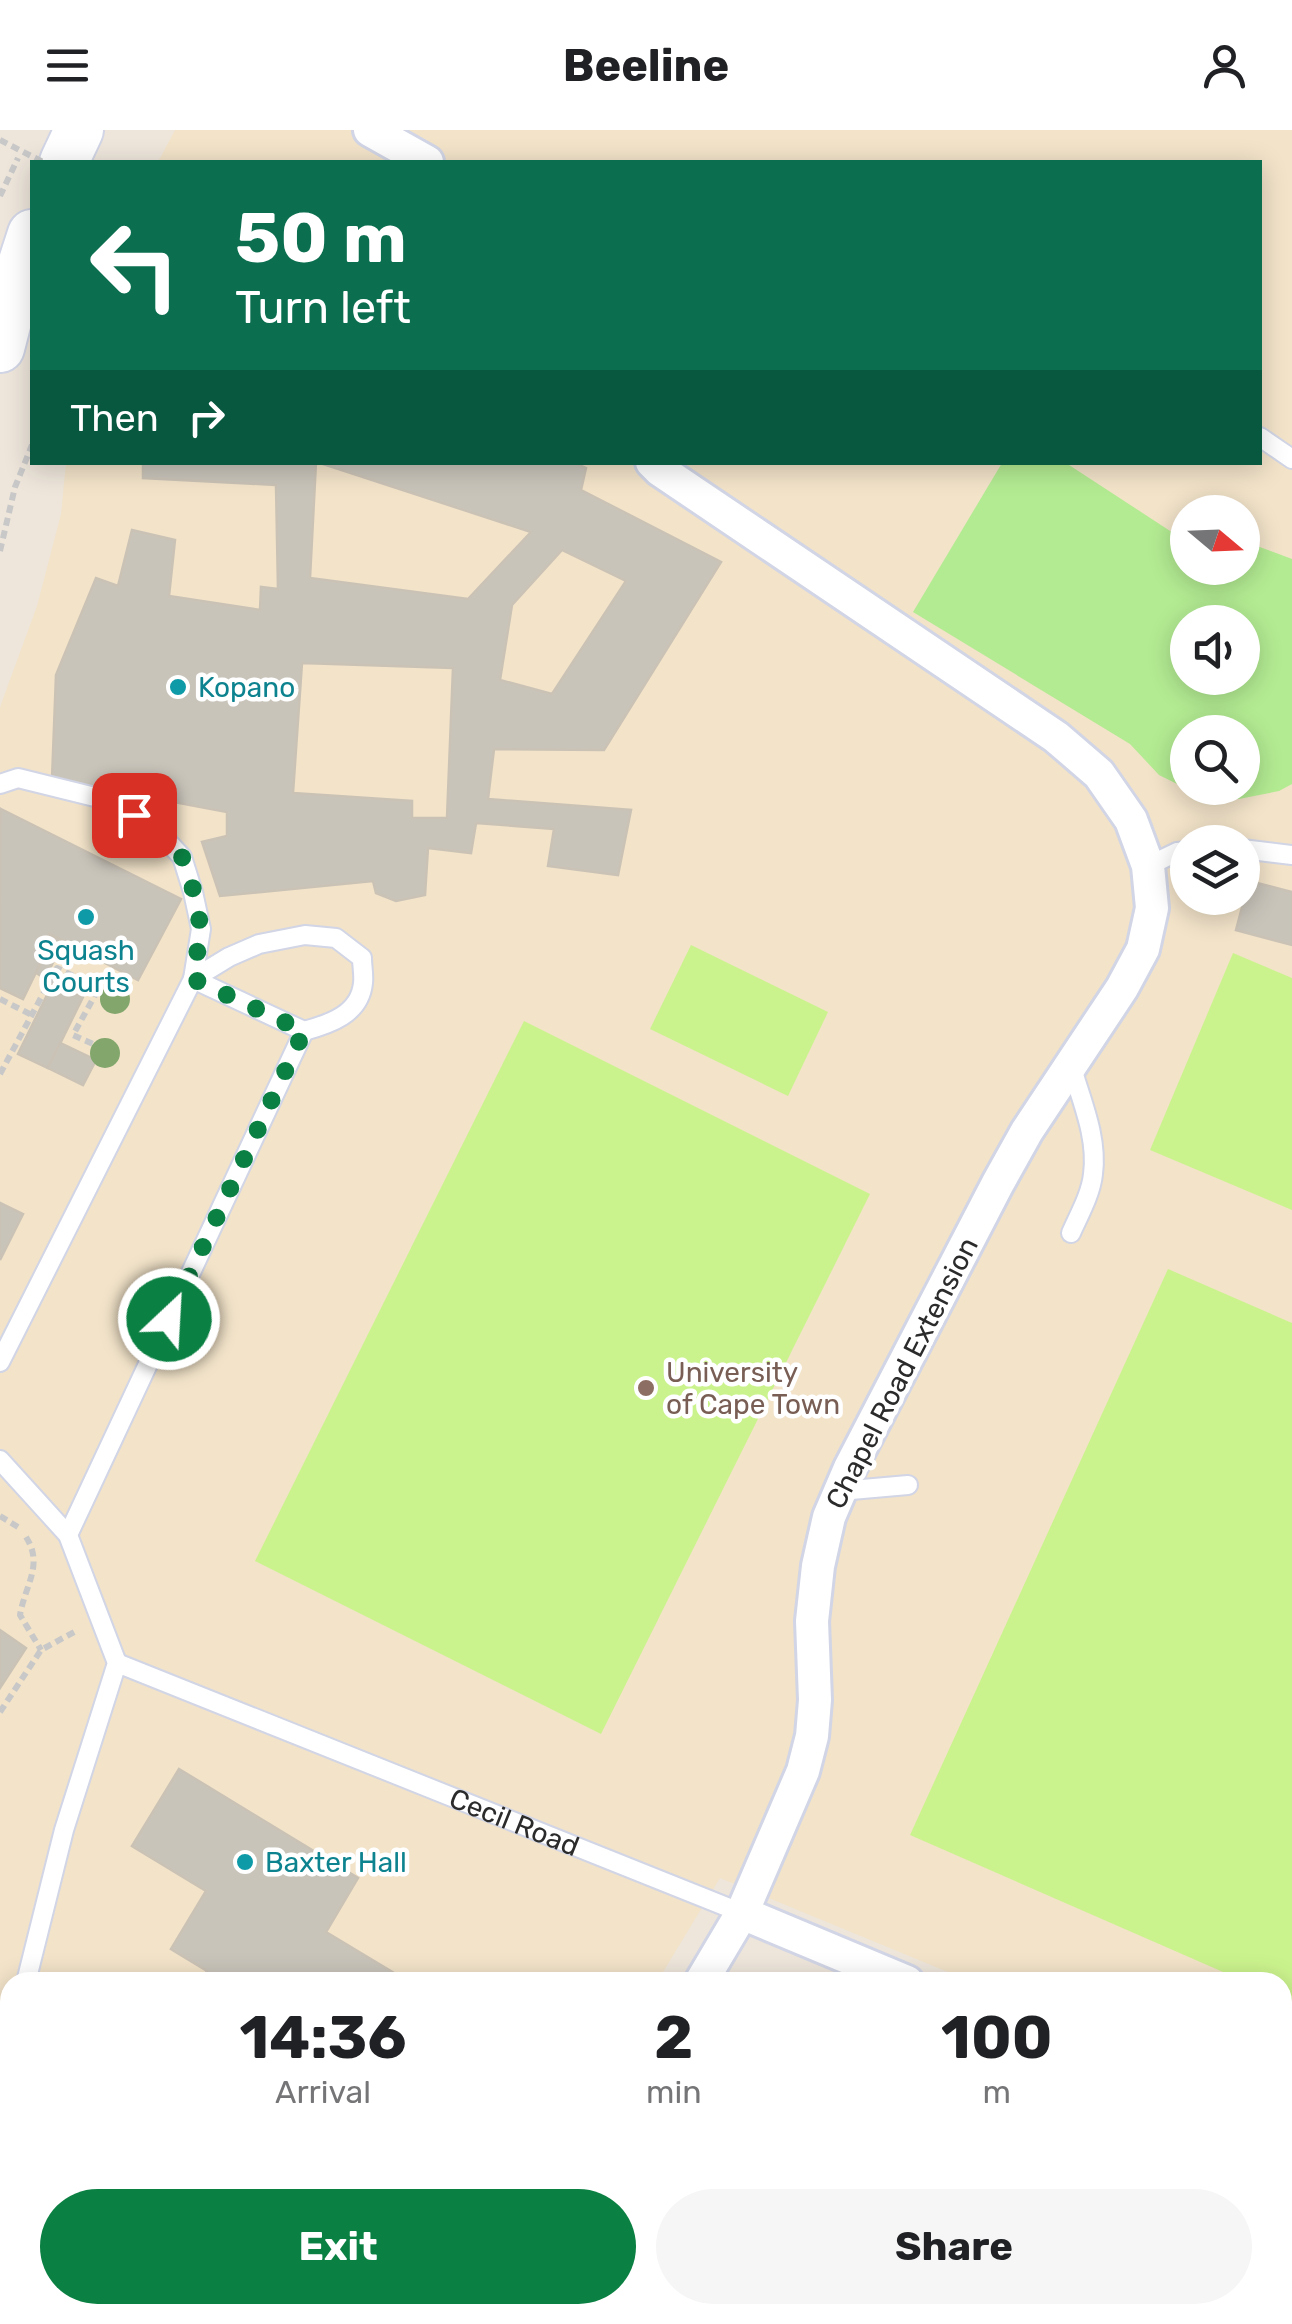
<!DOCTYPE html>
<html lang="en">
<head>
<meta charset="utf-8">
<style>
  body { margin:0; font-family:Rubik,sans-serif; background:#f6f6f6; color:#202124; height:100vh; display:flex; flex-direction:column; font-size:38px; white-space:nowrap }
  * { box-sizing:border-box; margin:0 }
  p { font-size:32px; color:#757577 }
  .icon { flex:none; width:55px; height:55px; fill:none; stroke:currentColor; stroke-width:2; stroke-linecap:round; stroke-linejoin:round }
  .map { position:relative; flex:1; overflow:hidden }
  .drawer { position:absolute; left:0px; top:1842px; width:1292px; height:352px; display:flex; flex-direction:column; background:#fff; border-radius:30px 30px 0 0; box-shadow:0 5px 25px #0003 }
  .drawer>* { flex:none }
  .hud { position:absolute; left:30px; top:30px; width:1232px; height:305px; border-radius:0px; box-shadow:0 5px 25px #0003; background:#0b6e4f; color:#fff; overflow:hidden }
  .needle { width:65px; rotate:109deg }
  .fabs { position:absolute; left:1170px; top:365px; display:grid; gap:20px }
  .fabs a { display:grid; place-items:center; width:90px; height:90px; border-radius:50%; background:#fff; box-shadow:0 5px 25px #0003; font-size:50px }
  .pin { position:absolute; display:grid; place-items:center; width:85px; height:85px; color:#fff; margin:-42px; border-radius:20px; box-shadow:0 5px 15px #0006 }
  .me { position:absolute; width:110px; margin:-55px; rotate:25deg; stroke-linejoin:round; filter:drop-shadow(0 0 8px #0008) }
  .turn { display:flex; align-items:center; gap:35px; height:210px; padding:0 40px; font-size:45px }
  .turn .icon { width:130px; height:130px; stroke-width:2.5 }
  .turn b { display:block; font-size:70px; line-height:85px }
  .then { display:flex; align-items:center; height:95px; padding:0 40px; background:#0003; gap:20px; font-size:38px }
  .eta { display:flex; justify-content:space-evenly; align-items:center; height:170px; text-align:center }
  .eta b { font-size:60px; font-weight:700; line-height:70px }
  .button { display:flex; gap:20px; margin-top:auto; padding:20px 40px }
  .button a { flex:1; height:115px; border-radius:60px; background:#0b8043; color:#fff; font-size:40px; font-weight:700; line-height:115px; text-align:center }
  .button a+a { background:#f6f6f6; color:#202124 }
  header { display:flex; justify-content:space-between; align-items:center; height:130px; padding:0 40px; background:#fff; font-size:45px; font-weight:700 }
  .map>svg:first-child { display:block }
</style>
</head>
<body>
<header><svg class="icon" aria-label="menu" viewBox="0 0 24 24"><path d="M4 6h16M4 12h16M4 18h16"/></svg>Beeline<svg class="icon" aria-label="person" viewBox="0 0 24 24"><circle cx="12" cy="8" r="4"/><path d="M4 21q1-7 8-7t8 7"/></svg></header>
<div class="map">
<svg width="1292" height="2194" viewBox="0 0 1292 2194">
  <rect width="100%" height="100%" fill="#eee6db"/>
  <!-- education -->
  <path fill="#f2e3c9" fill-rule="evenodd" d="M175 0H1292V1985L1283 1981 1282 1852H972L720 1748 657 1852H10V2185H454L449 2194H0V577L37 476 61 384 66 333 1260 332V32H158ZM1188 382H1242V438H1188ZM1188 492H1242V548H1188ZM1188 602H1242V658H1188ZM1188 712H1242V768H1188Z"/>
  <!-- green -->
  <path fill="#b3eb92" fill-rule="evenodd" d="M1002 333H1066L1187 412 1188 438H1242L1243 416H1257L1292 429V654L1279 661 1239 669 1197 664 1159 645 1130 614 913 482ZM1188 492H1242V548H1188ZM1188 602H1242V658H1188Z"/>
  <!-- pitch -->
  <g fill="#cbf38d">
    <polygon points="691,815 828,882 788,966 650,899"/>
    <polygon points="1233,823 1292,848 1292,1080 1150,1020"/>
    <polygon points="524,891 870,1064 601,1604 255,1431"/>
    <polygon points="1168,1139 1292,1193 1292,1873 1283,1869 1282,1852 1246,1852 910,1705"/>
  </g>
  <!-- building -->
  <g fill="#c9c4ba" stroke="#cac2b5" stroke-width="2.5" fill-rule="evenodd">
    <path d="M143 332H316L310 448 468 469 531 402 317 332H573L586 338 581 360 721 432 604 620 494 619 488 669 631 680 618 745 548 736 554 699 476 693 471 723 428 718 425 765 396 771 376 763 373 751 220 766 202 712 227 706V682L52 649 56 545 96 448 118 456 132 400 175 410 169 466 260 480 261 457 278 459 276 355 143 348ZM562 420 626 451 552 564 500 550 512 475ZM302 533 453 538 447 688H412V671L293 663Z"/>
    <polygon points="1,679 181,769 138,850 49,804 36,829 41,832 23,869 0,858"/>
    <polygon points="1249,751 1292,762 1292,815 1236,800"/>
    <polygon points="49,804 64,811 45,848 36,843 41,832 36,829"/>
    <polygon points="53,853 83,867 48,938 18,924"/>
    <polygon points="60,913 96,930 83,955 48,938"/>
    <polygon points="0,1073 23,1084 0,1130"/>
    <polygon points="0,1500 26,1518 0,1558"/>
    <polygon points="179,1639 358,1748 326,1802 409,1852 200,1852 207,1841 171,1819 206,1761 132,1716"/>
    <polygon points="1282,2093 1292,2097 1292,2194 1243,2194 1247,2185 1282,2185"/>
    <polygon points="10,2168 10,2185 108,2185 102,2194 0,2194 0,2184"/>
    <polygon points="296,2185 415,2185 409,2194 291,2194"/>
  </g>
  <g fill="none" stroke-linecap="round" stroke-linejoin="round">
    <!-- service casing -->
    <g stroke="#d1d5e5" stroke-width="22">
      <g id="service">
        <polyline points="1260,307 1292,329"/>
        <polyline points="0,654 18,648 111,671 156,699 182,727 193,762 201,799 193,849 0,1232"/>
        <polyline points="1242,719 1292,725"/>
        <polyline points="1148,736 1177,722 1188,721"/>
        <path d="M193 849 229 827 259 814 305 805 336 808 362 828C362 836 364 845 363 853 360 884 330 894 304 901"/>
        <path d="M1071 1103C1079 1085 1091 1064 1093 1044 1098 1007 1081 970 1071 935"/>
        <polyline points="0,1330 68,1405 117,1533 64,1700 26,1852"/>
        <polyline points="840,1361 908,1355"/>
        <polyline points="68,1405 304,901 193,849"/>
        <path id="s1" d="M117 1533 742 1783"/>
        <polyline points="0,1962 10,1923"/>
      </g>
    </g>
    <!-- minor casing -->
    <g stroke="#d1d5e5" stroke-width="38">
      <g id="minor">
        <polyline points="370,0 427,32"/>
        <polyline points="652,332 660,340 1056,607 1099,644 1131,690 1148,736 1152,778 1143,819 1122,858 1027,1001 998,1053 850,1338 829,1387 818,1436 812,1491 815,1570 812,1606 803,1641 742,1783 701,1852"/>
        <polyline points="742,1783 907,1852"/>
        <polyline points="1282,2011 1292,2015"/>
        <polyline points="665,2185 683,2194"/>
        <polyline points="502,2194 507,2185"/>
      </g>
    </g>
    <!-- secondary casing -->
    <g stroke="#d1d5e5" stroke-width="52">
      <g id="secondary">
        <polyline points="64,32 79,0"/>
        <polyline points="0,218 20,141 32,104"/>
      </g>
    </g>
    <!-- path -->
    <g stroke="#c8c8c8" stroke-width="6" stroke-dasharray="8 5" stroke-linecap="butt">
      <polyline points="0,66 18,28"/>
      <polyline points="0,421 15,357 32,315"/>
      <polyline points="0,869 32,885"/>
      <polyline points="0,944 57,838 99,858 73,905 102,918"/>
      <polyline points="0,1386 18,1397"/>
      <path d="M26 1407C44 1435 25 1455 20 1485L41 1520"/>
      <polyline points="0,1582 41,1520 76,1501"/>
    </g>
    <!-- service -->
    <use href="#service" stroke="#fff" stroke-width="18"/>
    <!-- minor -->
    <use href="#minor" stroke="#fff" stroke-width="32"/>
    <!-- secondary -->
    <use href="#secondary" stroke="#fff" stroke-width="48"/>
    <!-- path-bridge -->
    <polyline stroke="#c8c8c8" stroke-width="6" stroke-dasharray="8 5" stroke-linecap="butt" points="0,10 43,32"/>
  </g>
  <!-- trees -->
  <g fill="#82a66c">
    <circle cx="115" cy="869" r="15"/>
    <circle cx="105" cy="923" r="15"/>
  </g>
  <g fill="none" stroke-linecap="round" stroke-linejoin="round">
    <!-- route -->
    <polyline stroke="#0b8043" stroke-width="18" stroke-dasharray="0 32.4" points="134,685 156,699 182,727 194,762 201,799 193,849 304,901 169,1189"/>
  </g>
  <!-- markers -->
  <g fill="#0f9aa8" stroke="#fff" stroke-width="4">
    <circle cx="178" cy="557" r="10"/>
    <circle cx="86" cy="787" r="10"/>
    <circle cx="245" cy="1732" r="10"/>
  </g>
  <circle fill="#8d6e63" stroke="#fff" stroke-width="4" cx="646" cy="1258" r="10"/>
  <g text-anchor="middle" dominant-baseline="central" stroke-width="9" stroke-linejoin="round" paint-order="stroke">
    <!-- culture labels -->
    <g font-size="28" fill="#0d838f" stroke="#fff" text-anchor="start">
      <text x="198" y="557">Kopano</text>
      <text x="86" y="820" text-anchor="middle">Squash<tspan x="86" dy="32">Courts</tspan></text>
      <text x="265" y="1732">Baxter Hall</text>
    </g>
    <!-- education labels -->
    <g font-size="28" fill="#785e54" stroke="#fff" text-anchor="start">
      <text x="666" y="1242">University<tspan x="666" dy="32">of Cape Town</tspan></text>
    </g>
    <!-- street labels -->
    <g font-size="28" fill="#2b2b2b" stroke="#fff">
      <text transform="translate(902 1243) rotate(-63)">Chapel Road Extension</text>
      <text stroke="none"><textPath href="#s1" startOffset="428">Cecil Road</textPath></text>
    </g>
  </g>
</svg>
<div class="fabs">
<a><svg class="needle" viewBox="-14 -14 28 28"><path d="M0-13l5 13h-10z" fill="#e53935"/><path d="M0 13l5-13h-10z" fill="#757577"/></svg></a>
<a><svg class="icon" aria-label="sound" viewBox="0 0 24 24"><path d="M4 9h4l5-4v14l-5-4H4zM17 9q2 3 0 6"/></svg></a>
<a><svg class="icon" aria-label="search" viewBox="0 0 24 24"><circle cx="10" cy="10" r="6"/><path d="M15 15l6 6"/></svg></a>
<a><svg class="icon" aria-label="layers" viewBox="0 0 24 24"><path d="M12 4l9 5-9 5-9-5zM3 14l9 5 9-5"/></svg></a>
</div>
<div class="pin" style="left:134px;top:685px;background:#d93025"><svg class="icon" aria-label="arrive" viewBox="0 0 24 24"><path d="M6 21V4h12l-3 4 3 4H6"/></svg></div>
<svg class="me" style="left:169px;top:1189px" viewBox="-20 -20 40 40"><circle r="17" fill="#0b8043" stroke="#fff" stroke-width="3"/><path d="M0-11L8 9 0 5-8 9z" fill="#fff"/></svg>
<div class="hud">
<div class="turn"><svg class="icon" aria-label="left" viewBox="0 0 24 24"><path d="M17 20v-9H6M10 6l-5 5 5 5"/></svg><div><b>50 m</b>Turn left</div></div>
<div class="then">Then<svg class="icon" aria-label="right" viewBox="0 0 24 24"><path d="M7 20v-9h11M14 6l5 5-5 5"/></svg></div>
</div>
<section class="drawer">
<div class="eta">
<div><b>14:36</b><p>Arrival</p></div>
<div><b>2</b><p>min</p></div>
<div><b>100</b><p>m</p></div>
</div>
<div class="button"><a>Exit</a><a>Share</a></div>
</section>
</div>
</body>
</html>
